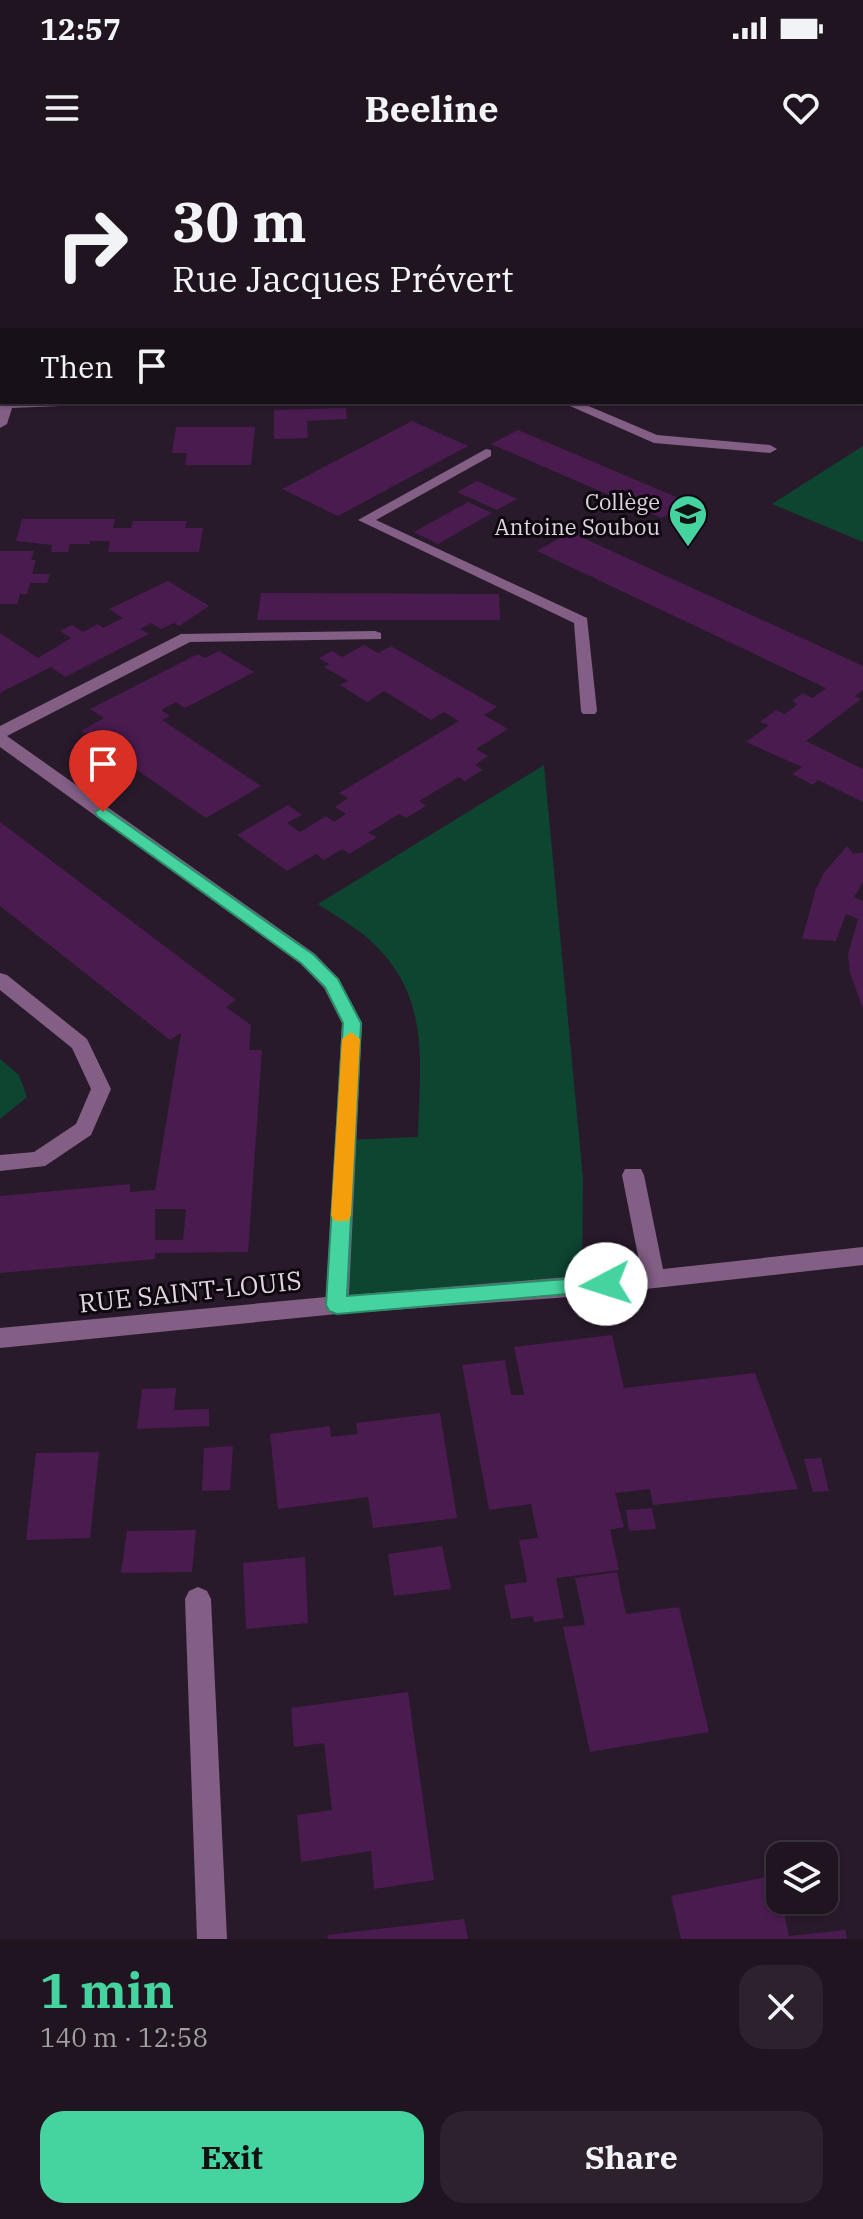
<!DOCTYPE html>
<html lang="en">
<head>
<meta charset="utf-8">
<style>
  body { margin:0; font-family:"IBM Plex Serif",serif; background:#2c212d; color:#f1f3f6; height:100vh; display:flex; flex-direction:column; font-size:30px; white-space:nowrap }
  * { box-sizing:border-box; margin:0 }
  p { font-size:26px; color:#a19ea5 }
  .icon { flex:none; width:44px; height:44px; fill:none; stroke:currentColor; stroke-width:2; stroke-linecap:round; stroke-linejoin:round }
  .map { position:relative; height:1779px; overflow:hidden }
  .panel { display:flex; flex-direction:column; background:#1f1420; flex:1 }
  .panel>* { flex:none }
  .top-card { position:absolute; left:0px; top:0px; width:864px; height:244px; box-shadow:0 2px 6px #0004,0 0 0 2px #3c333e; background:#1f1420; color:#f1f3f6; overflow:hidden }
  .controls { position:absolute; left:766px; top:1682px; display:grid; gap:16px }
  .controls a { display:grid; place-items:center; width:72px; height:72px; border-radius:16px; background:#1f1420; box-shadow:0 2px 6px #0004,0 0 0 2px #3c333e; font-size:40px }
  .pin { position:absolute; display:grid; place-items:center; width:68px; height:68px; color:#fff; margin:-82px -34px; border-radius:50% 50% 50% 0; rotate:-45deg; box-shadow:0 0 8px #0007 }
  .pin .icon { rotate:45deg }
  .me { position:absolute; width:88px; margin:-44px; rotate:265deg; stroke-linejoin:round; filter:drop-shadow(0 0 6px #0008) }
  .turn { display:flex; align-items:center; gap:28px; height:168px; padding:0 40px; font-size:36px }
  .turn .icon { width:104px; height:104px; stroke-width:2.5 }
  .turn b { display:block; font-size:56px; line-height:68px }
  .then { display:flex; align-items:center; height:76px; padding:0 40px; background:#0003; gap:16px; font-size:30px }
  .round { display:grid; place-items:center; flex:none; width:84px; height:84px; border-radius:24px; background:#2c212d }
  .summary { display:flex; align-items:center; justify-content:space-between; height:136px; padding:0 40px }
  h1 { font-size:48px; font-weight:700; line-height:60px; color:#45d49f }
  .action { display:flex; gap:16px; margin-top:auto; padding:16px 40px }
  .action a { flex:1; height:92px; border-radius:24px; background:#45d49f; color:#111; font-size:32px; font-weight:700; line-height:92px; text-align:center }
  .action a+a { background:#2c212d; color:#f1f3f6 }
  .status { display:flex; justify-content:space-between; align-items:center; height:56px; padding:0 40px; background:#1f1420; direction:ltr }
  .status svg { height:22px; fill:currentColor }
  header { display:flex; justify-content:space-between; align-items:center; height:104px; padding:0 40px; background:#1f1420; font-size:36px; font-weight:700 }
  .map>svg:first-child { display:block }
</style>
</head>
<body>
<div class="status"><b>12:57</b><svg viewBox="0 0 49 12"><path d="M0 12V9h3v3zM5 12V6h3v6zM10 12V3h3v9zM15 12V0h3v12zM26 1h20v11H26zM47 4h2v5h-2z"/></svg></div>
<header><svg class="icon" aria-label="menu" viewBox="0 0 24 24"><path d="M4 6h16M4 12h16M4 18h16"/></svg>Beeline<svg class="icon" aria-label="heart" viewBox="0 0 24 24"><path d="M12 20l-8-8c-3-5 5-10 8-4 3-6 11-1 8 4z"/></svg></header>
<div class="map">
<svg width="863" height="1779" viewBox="0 0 863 1779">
  <rect width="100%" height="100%" fill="#291a2b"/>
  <!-- green -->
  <g fill="#0d4531">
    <polygon points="863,286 863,382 772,344"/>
    <path d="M544 605 583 1019 582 1127 337 1145 345 980 418 977C420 898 432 832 364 775 350 764 333 754 318 744Z"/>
    <polygon points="0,899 19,915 27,937 0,959"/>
  </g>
  <!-- forest -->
  <polygon fill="#135c42" points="0,0 860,0 2,2 0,55"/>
  <!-- building -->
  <g fill="#491b4f" fill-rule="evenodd">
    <polygon points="346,248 347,259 307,261 308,278 274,279 274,250"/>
    <polygon points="412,261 468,286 338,356 282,329"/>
    <polygon points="176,267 255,267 251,305 185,305 187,293 172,293"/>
    <polygon points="518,270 688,342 662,358 491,284"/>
    <polygon points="477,321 517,339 497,350 457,332"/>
    <polygon points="468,342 492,353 438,384 414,372"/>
    <polygon points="22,359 115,359 113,368 131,368 133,361 187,361 185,368 203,368 199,392 108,392 110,381 90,381 90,384 70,384 68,392 51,392 52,385 16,381"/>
    <polygon points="570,372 863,506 863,530 855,536 861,539 806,581 863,609 863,642 818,620 813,625 792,614 802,607 746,582 769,565 760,562 776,550 785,554 798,544 792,541 803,533 813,538 826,528 537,391"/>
    <polygon points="0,391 34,391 31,400 36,400 32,414 50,414 47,423 30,423 27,434 20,434 17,444 0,444"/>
    <polygon points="168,421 209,446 179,466 174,463 161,469 151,463 140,469 149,474 65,517 51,507 0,533 0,473 38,498 71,478 60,471 72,465 83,472 98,464 103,468 123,458 109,449"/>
    <polygon points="261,433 499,434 500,460 257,460"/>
    <polygon points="364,485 378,493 391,486 497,547 484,555 508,569 476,589 488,596 475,605 483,610 465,621 459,617 419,641 426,646 406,658 399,654 368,673 377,677 349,694 342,689 324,700 316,694 287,711 237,675 288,645 302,655 287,663 300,672 326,656 334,662 346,654 335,647 348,638 339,633 459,561 444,552 431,560 384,531 367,542 340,525 348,521 324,507 329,504 319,498 332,491 342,497"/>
    <polygon points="219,491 254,512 185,548 176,542 161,550 170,556 162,560 261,626 206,658 81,571 104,558 90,549 198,494 205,498"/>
    <path d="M0 662 236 840 226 847 251 865 249 890H262L248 1092 155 1093V1099L0 1113V1036L130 1024V1032L155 1030 181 873 170 880 0 746ZM155 1049H186L183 1080H155Z"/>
    <polygon points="847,686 853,694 863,692 863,722 854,737 863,741 863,849 850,813 848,794 858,759 846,754 836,781 802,779 816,729 824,713"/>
    <polygon points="612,1175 624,1228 755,1213 798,1329 653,1345 650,1329 615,1333 624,1367 610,1370 619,1410 556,1418 564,1458 534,1462 533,1456 511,1459 504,1425 527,1422 519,1380 538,1378 531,1344 489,1350 462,1205 505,1200 511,1235 524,1235 514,1187"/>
    <polygon points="176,1228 174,1250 209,1249 209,1266 137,1269 142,1229"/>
    <polygon points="440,1253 457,1358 373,1368 368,1337 278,1349 270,1274 330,1266 331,1277 358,1274 356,1263"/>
    <polygon points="233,1286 230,1330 202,1331 204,1288"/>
    <polygon points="99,1292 90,1378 26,1380 36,1293"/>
    <polygon points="821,1298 829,1331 813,1332 804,1299"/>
    <polygon points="652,1348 656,1369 629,1371 626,1350"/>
    <polygon points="196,1370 192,1412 121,1413 127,1371"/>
    <polygon points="442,1386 451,1429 394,1436 388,1394"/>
    <polygon points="305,1397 308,1463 246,1469 243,1403"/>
    <polygon points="617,1412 626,1454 679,1447 709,1572 590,1592 563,1467 585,1465 575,1418"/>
    <polygon points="408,1532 434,1720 374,1729 371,1691 301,1702 297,1655 332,1650 324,1583 294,1587 291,1548"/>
    <polygon points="776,1715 789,1776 845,1770 847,1779 681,1779 671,1736"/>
    <polygon points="464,1759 468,1779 328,1779 327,1775"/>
  </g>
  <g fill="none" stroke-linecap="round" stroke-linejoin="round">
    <!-- minor -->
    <g fill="#835f86" fill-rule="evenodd">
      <rect x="862" y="78" width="1" height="7"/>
      <rect x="862" y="186" width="1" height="8"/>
      <polygon points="0,241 2,242 67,242 60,246 12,248 7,264 0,268"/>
      <polygon points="561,242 579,242 657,275 770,285 777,289 770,293 654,283"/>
      <polygon points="486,289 491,290 491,296 376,360 587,458 597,551 595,554 583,554 581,551 574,463 358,360"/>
      <polygon points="375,471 381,473 381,479 190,482 7,576 315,794 339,819 362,863 349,1135 641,1111 622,1015 625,1009 641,1009 644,1015 663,1109 863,1087 863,1105 582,1136 337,1154 0,1188 0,1168 326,1137 342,863 324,828 301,804 0,587 0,566 181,474"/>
      <polygon points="0,813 7,815 87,879 111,929 91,975 45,1006 0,1011 0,995 34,992 76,964 91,929 72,888 0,830"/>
      <polygon points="198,1427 207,1431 211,1439 227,1779 197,1779 185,1439 189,1431"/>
    </g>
    <!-- major -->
    <polygon fill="#e79def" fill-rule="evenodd" points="820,0 863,0 863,2 819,2"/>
  </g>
  <!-- route -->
  <polygon fill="#45d49f" stroke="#2d8a67" stroke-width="2" points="103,647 314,795 338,819 361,863 347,1136 606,1116 613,1119 616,1124 613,1130 337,1154 329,1151 326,1145 343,863 325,827 301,803 97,656 95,652"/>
  <!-- slow -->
  <polygon fill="#f59e0b" points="351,872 360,879 351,1055 348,1061 334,1061 331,1055 342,879"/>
  <!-- icons -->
  <defs>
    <g id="school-pin" transform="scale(2)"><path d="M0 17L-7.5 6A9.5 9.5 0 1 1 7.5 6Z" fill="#45d49f" stroke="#0e070f"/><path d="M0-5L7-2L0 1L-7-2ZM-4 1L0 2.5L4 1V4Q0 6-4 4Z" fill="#111"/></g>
  </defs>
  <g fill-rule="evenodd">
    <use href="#school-pin" x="688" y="354"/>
  </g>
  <g text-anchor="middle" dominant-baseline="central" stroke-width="6" stroke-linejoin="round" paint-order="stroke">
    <!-- far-poi labels -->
    <g font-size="22" fill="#ded3de" stroke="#0e070f" text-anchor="end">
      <text x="660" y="341">Collège<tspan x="660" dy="25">Antoine Soubou</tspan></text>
    </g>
    <!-- street labels -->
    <g font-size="26" fill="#ded3de" stroke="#0e070f">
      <text transform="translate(190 1131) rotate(-6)">RUE SAINT-LOUIS</text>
    </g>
  </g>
</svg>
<div class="controls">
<a><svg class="icon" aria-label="layers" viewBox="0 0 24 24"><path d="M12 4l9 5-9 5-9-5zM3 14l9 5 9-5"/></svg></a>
</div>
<div class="pin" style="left:103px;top:652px;background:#d93025"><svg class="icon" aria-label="arrive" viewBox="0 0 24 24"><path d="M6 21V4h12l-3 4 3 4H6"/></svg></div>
<svg class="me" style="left:606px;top:1124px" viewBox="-20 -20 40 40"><circle r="19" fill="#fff"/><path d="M0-13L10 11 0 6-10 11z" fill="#45d49f"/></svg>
<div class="top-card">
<div class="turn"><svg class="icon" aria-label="right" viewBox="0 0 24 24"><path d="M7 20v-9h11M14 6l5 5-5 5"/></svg><div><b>30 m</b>Rue Jacques Prévert</div></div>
<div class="then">Then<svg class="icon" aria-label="arrive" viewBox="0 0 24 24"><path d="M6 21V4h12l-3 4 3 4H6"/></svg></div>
</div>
</div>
<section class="panel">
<div class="summary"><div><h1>1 min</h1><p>140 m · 12:58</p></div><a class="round"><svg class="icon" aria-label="close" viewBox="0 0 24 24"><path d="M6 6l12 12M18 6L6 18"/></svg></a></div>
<div class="action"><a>Exit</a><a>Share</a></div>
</section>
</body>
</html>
